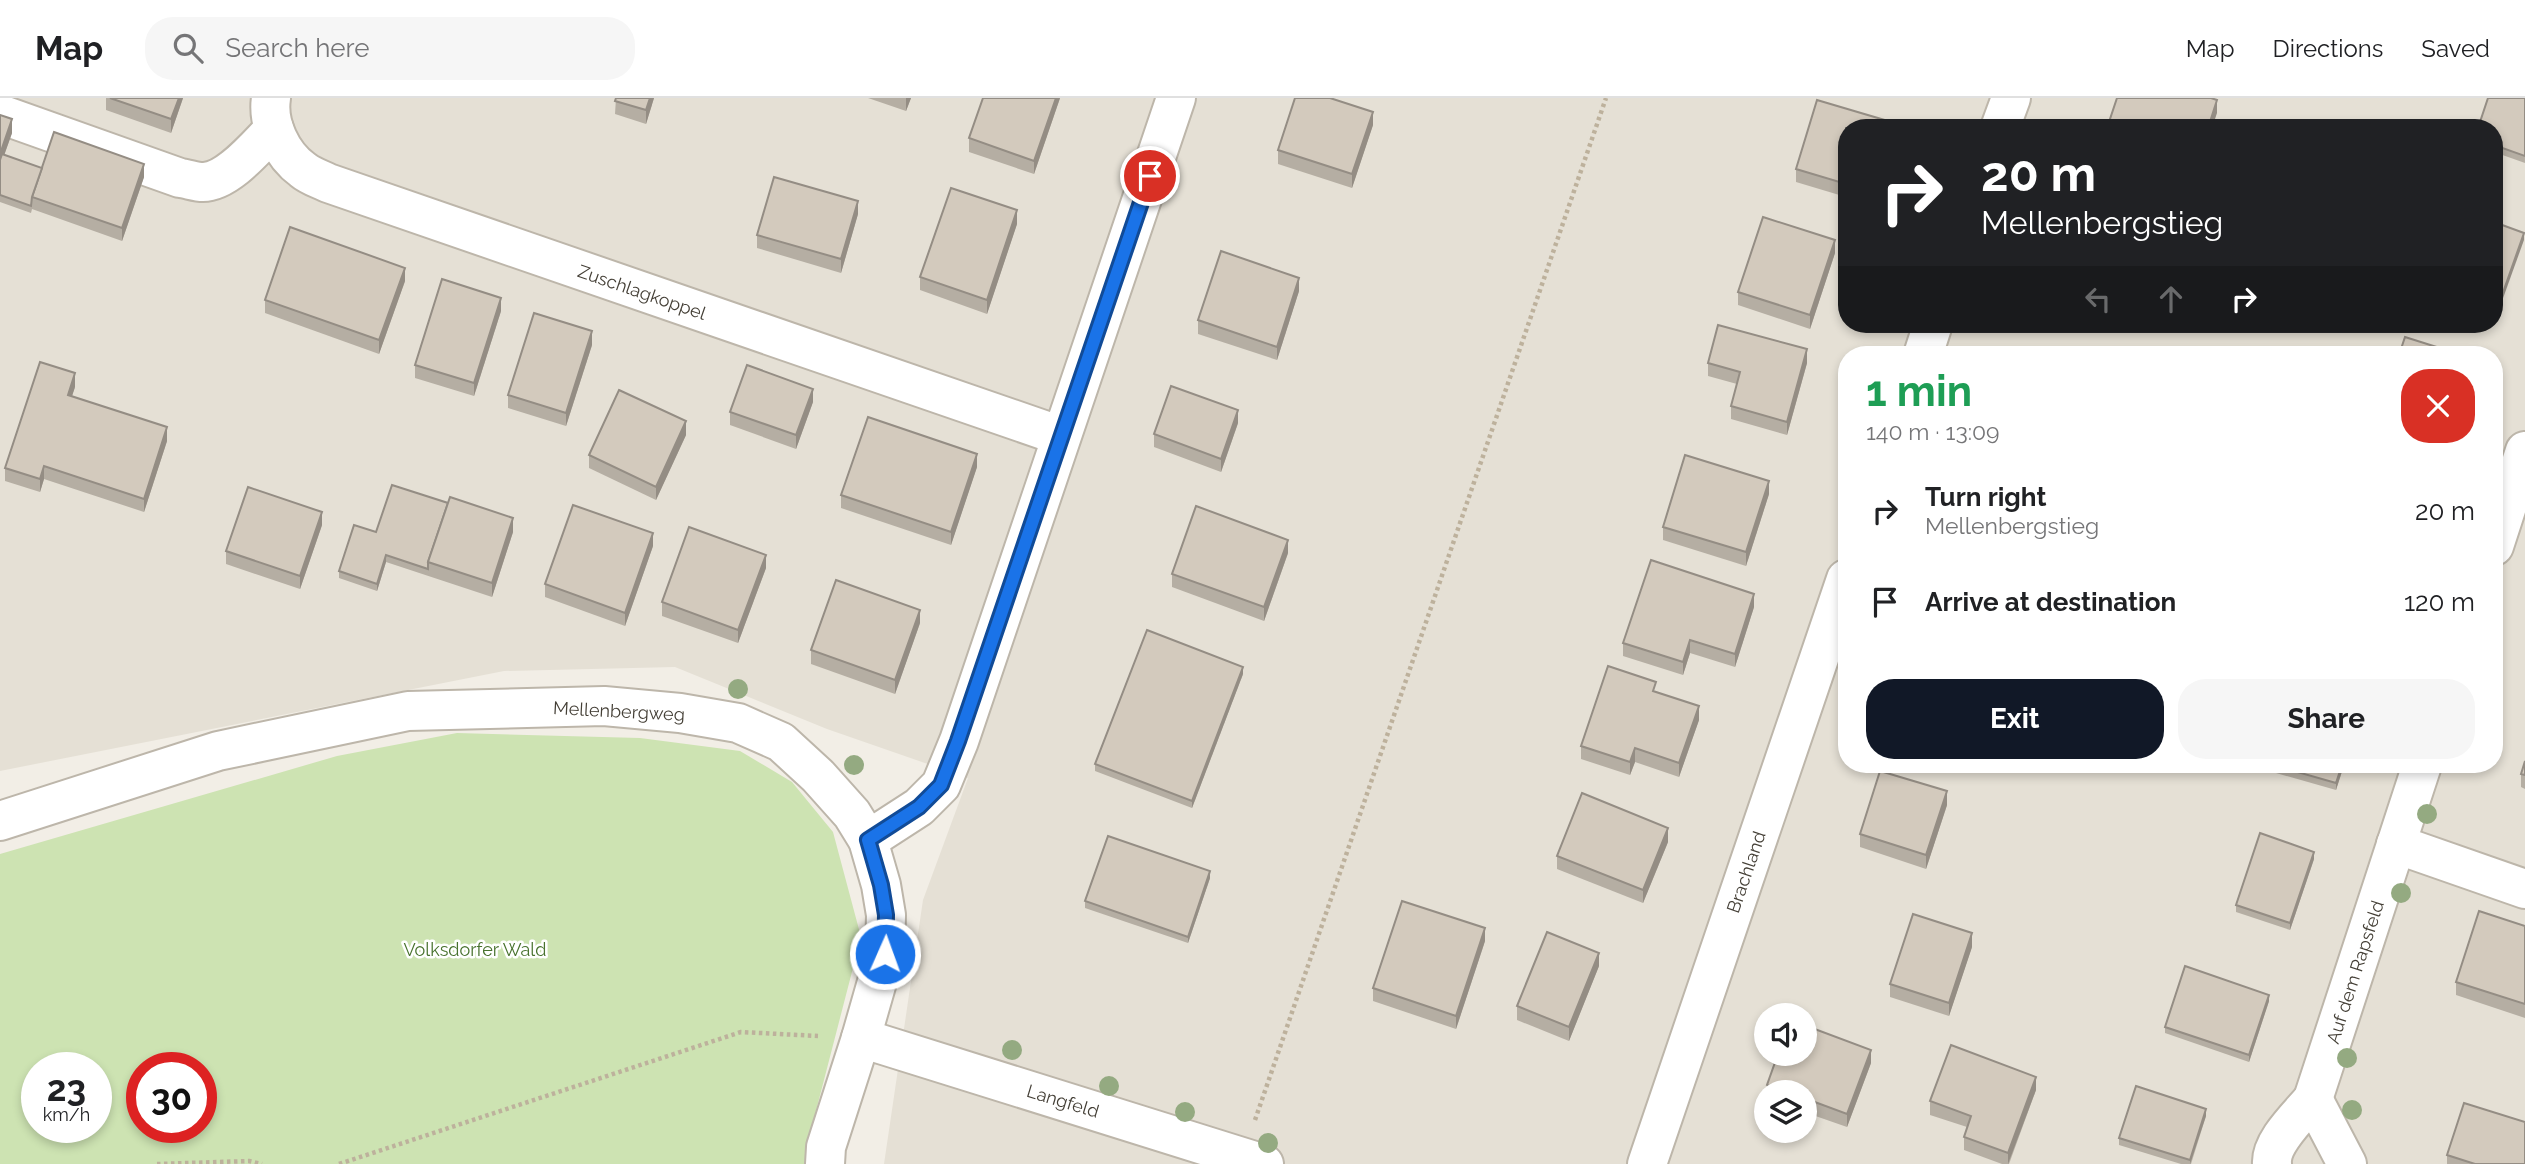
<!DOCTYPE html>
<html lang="en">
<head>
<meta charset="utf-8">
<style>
  body { margin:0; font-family:Raleway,sans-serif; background:#f6f6f6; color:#202124; height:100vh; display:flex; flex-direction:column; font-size:26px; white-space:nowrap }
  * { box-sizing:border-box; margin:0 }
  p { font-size:23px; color:#757577 }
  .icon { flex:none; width:38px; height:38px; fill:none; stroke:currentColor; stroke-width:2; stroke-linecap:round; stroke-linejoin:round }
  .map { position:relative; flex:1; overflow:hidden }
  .details { position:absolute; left:1838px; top:248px; width:665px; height:427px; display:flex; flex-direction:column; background:#fff; border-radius:28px; box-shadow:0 4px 10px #0003 }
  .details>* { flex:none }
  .top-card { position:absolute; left:1838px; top:21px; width:665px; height:214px; border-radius:28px; box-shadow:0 4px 10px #0003; background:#202124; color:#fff; overflow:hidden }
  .tools { position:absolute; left:1754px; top:905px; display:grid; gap:14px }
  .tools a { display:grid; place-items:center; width:63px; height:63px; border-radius:50%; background:#fff; box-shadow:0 4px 10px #0003; font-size:35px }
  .speed { position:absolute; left:21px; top:954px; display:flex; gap:14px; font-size:35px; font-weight:700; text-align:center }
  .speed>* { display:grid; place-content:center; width:91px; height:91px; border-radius:50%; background:#fff; box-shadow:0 4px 10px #0003; line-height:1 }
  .speed small { font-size:18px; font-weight:400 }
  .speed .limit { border:10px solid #d22; background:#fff; color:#111 }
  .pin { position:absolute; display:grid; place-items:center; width:60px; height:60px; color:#fff; margin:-30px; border:4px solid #fff; border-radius:50%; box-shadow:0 2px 7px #0007 }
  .me { position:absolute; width:77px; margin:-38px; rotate:2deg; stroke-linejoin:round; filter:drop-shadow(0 0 5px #0008) }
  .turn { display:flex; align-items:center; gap:24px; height:147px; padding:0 28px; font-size:32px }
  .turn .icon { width:91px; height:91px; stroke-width:2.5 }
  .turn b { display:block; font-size:49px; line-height:60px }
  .lanes { display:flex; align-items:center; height:66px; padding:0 28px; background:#0003; justify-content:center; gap:35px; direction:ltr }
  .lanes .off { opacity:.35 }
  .round { display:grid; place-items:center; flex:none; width:74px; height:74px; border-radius:28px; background:#f6f6f6 }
  .headline { display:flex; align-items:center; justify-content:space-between; height:119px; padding:0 28px }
  h1 { font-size:42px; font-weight:700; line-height:52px; color:#1e9e55 }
  .cta { display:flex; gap:14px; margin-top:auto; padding:14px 28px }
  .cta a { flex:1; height:80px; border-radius:28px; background:#111827; color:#fff; font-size:28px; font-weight:700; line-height:80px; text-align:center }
  .cta a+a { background:#f6f6f6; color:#202124 }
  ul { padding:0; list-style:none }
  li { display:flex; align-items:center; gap:21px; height:91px; padding:0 28px }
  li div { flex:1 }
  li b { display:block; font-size:26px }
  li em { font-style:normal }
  header { display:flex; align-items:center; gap:42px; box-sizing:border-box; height:98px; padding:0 35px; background:#fff; border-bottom:2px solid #e0e0e0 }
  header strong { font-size:33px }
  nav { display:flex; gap:38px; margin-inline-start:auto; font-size:24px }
  .search { width:490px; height:63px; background:#f6f6f6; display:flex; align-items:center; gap:18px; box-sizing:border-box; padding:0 24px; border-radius:28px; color:#757577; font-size:26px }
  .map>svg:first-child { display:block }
</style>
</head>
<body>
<header>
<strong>Map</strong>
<div class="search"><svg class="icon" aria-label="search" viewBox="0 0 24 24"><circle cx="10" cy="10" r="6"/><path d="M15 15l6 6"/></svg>Search here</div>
<nav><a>Map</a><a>Directions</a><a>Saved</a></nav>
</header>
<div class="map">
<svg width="2525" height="1066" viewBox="0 0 2525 1066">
  <rect width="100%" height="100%" fill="#f2eee6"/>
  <!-- residential -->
  <path fill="#e5e0d5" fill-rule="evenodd" d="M0 0H2525V1066H884L923 802 968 680 827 631 675 569 504 573 0 673ZM1846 30H2494V226H1846ZM1846 257H2494V667H1846ZM1766 917H1804V956H1766ZM1766 994H1804V1032H1766Z"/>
  <!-- green -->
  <path fill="#cde3b2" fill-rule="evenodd" d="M457 635 640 640 740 653 792 684 833 734 861 839 810 1036V1066H0V756L337 658ZM37 970H96V1029H37ZM142 970H201V1029H142Z"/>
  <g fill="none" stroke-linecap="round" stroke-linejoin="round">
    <!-- minor casing -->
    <g stroke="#bdb6aa" stroke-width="42">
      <g id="minor">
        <path d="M271 0C267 26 282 57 303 72 310 78 320 81 328 85L1061 338"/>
        <path d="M0 16 180 80C188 81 196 84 203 84 228 84 257 48 274 31"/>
        <polyline points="2000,30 2011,0"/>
        <polyline points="1923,257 1933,226"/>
        <polyline points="2494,448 2525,353"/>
        <polyline points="0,723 218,653 408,613 604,608 680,615 738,625 781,644 818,678 852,716 868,742 881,787 886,817 885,856 861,940 826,1049 825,1066"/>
        <polyline points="868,742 919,709 941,687 959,643 1176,0"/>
        <polyline points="2396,746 2525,791"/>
        <polyline points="861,940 1264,1066"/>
        <polyline points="2313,1001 2422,667"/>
        <polyline points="1647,1066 1846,481"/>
        <path d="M2272 1066C2270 1044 2300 1017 2313 1001L2347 1066"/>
      </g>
    </g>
    <!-- path -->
    <g stroke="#bdb19c" stroke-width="4.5" stroke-dasharray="3.5 3.5" stroke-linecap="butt">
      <polyline points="1255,1022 1606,0"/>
      <polyline points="157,1066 249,1063 262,1066"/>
      <polyline points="339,1066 741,934 818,938"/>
    </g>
    <!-- minor -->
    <use href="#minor" stroke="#fff" stroke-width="38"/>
  </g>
  <!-- trees -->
  <g fill="#94aa81">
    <circle cx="738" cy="591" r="10"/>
    <circle cx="854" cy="667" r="10"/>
    <circle cx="2427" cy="716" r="10"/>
    <circle cx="2401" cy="795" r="10"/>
    <circle cx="1012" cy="952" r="10"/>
    <circle cx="2347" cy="960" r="10"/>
    <circle cx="1109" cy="988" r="10"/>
    <circle cx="2352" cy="1012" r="10"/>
    <circle cx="1185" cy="1014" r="10"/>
    <circle cx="1268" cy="1045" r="10"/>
  </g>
  <!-- wall -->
  <g fill="#b5aea3">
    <polygon points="106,0 183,0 171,35 106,12"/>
    <polygon points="616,0 654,0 646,26 615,16"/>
    <polygon points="868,0 911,0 906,13"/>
    <polygon points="983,0 1060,0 1034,76 969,54 969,40"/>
    <polygon points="2525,0 2525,65 2494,54 2494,30"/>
    <polygon points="1817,2 1888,23 1888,30 1846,30 1846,99 1796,84 1796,71"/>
    <polygon points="0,17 12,35 4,57 42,70 144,79 122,143 32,111 31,115 0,104"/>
    <polygon points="1373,27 1352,90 1278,66 1278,52"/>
    <polygon points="858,116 841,175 757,150 757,137"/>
    <polygon points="1017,126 987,216 920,192 920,179"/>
    <polygon points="1835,155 1810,231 1738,207 1738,194"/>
    <polygon points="405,183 379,256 265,215 265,202"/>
    <polygon points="1299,193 1277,262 1198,236 1198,222"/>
    <polygon points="501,213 474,298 415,280 415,267"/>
    <polygon points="592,247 566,328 508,310 508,297"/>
    <polygon points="1708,265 1807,265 1787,337 1731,321 1731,308 1737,286 1708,278"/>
    <polygon points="75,289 72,298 167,343 144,414 44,381 40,394 5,383 5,370"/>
    <polygon points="813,304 796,351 730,327 730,314"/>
    <polygon points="1238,325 1221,374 1154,349 1154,336"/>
    <polygon points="686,337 656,402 589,370 589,357"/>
    <polygon points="977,369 951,447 841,410 841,397"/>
    <polygon points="1769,396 1746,468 1663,442 1663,429"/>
    <polygon points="322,427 300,491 226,466 226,453"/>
    <polygon points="376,434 513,434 492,499 386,464 377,493 339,480 339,473"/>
    <polygon points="653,448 625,528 545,499 545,486"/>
    <polygon points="1288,455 1264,523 1172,489 1172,476"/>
    <polygon points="766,470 738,545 662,518 662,504"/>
    <polygon points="1754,509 1735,569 1690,555 1683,577 1623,558 1623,545"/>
    <polygon points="920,525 895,596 811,566 811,552"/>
    <polygon points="1243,576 1192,710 1095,673 1095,666"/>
    <polygon points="1656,594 1699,622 1679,679 1635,664 1630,677 1581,661 1581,648"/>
    <polygon points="2525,663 2525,691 2521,689 2521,676"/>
    <polygon points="2277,667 2344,667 2336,692 2276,675"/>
    <polygon points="1947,707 1926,771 1860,749 1860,736"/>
    <polygon points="1668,744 1643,805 1557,771 1557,758"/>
    <polygon points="2314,761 2290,832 2236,814 2236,807"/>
    <polygon points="1210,780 1188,845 1085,810 1085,803"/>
    <polygon points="2525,828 2525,920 2456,897 2456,884"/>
    <polygon points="1485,843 1456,931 1373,903 1373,890"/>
    <polygon points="1972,849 1949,918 1890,899 1890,886"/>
    <polygon points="1599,868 1569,943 1517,922 1517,908"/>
    <polygon points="2269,903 2249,964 2165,935 2165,929"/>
    <polygon points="1871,965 1847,1029 1804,1014 1804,994 1767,994 1767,987"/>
    <polygon points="2036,992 2009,1066 2002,1066 1964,1052 1964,1039 1967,1029 1930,1017 1930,1003"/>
    <polygon points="2206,1018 2191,1066 2181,1066 2119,1047 2119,1040"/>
    <polygon points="2447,1057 2525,1066 2447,1066"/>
  </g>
  <!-- shaded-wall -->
  <g fill="#948d84">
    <polygon points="179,0 183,0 171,35 171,21"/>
    <polygon points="650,0 654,0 646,26 646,12"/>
    <polygon points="906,0 911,0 906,13"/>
    <polygon points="1056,0 1060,0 1034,76 1034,63"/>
    <polygon points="2217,2 2217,15 2212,30 2208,30"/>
    <polygon points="1373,14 1373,27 1352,90 1352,76"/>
    <polygon points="12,21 12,35 0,69 0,56"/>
    <polygon points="144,66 144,79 122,143 122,130"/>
    <polygon points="858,103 858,116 841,175 841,161"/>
    <polygon points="1017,112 1017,126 987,216 987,202"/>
    <polygon points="2524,135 2524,142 2493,228 2494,220"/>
    <polygon points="1835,142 1835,155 1810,231 1810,217"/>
    <polygon points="405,170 405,183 379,256 379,242"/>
    <polygon points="1299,180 1299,193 1277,262 1277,249"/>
    <polygon points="501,200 501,213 474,298 474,285"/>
    <polygon points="592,233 592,247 566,328 566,315"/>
    <polygon points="1807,251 1807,265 1787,337 1787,324"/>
    <polygon points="75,275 75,289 68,310 68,297"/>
    <polygon points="813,291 813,304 796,351 796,337"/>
    <polygon points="1238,312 1238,325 1221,374 1221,361"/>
    <polygon points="686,323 686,337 656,402 656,389"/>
    <polygon points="167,329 167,343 144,414 144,401"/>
    <polygon points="977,356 977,369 951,447 951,434"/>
    <polygon points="44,368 44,381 40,394 40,381"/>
    <polygon points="1769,383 1769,396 1746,468 1746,454"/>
    <polygon points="322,414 322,427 300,491 300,478"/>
    <polygon points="513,420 513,434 492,499 492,485"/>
    <polygon points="653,435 653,448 625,528 625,515"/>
    <polygon points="1288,442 1288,455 1264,523 1264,509"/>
    <polygon points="386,457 386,464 377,493 377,486"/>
    <polygon points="766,457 766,470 738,545 738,532"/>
    <polygon points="1754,496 1754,509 1735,569 1735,556"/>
    <polygon points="920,512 920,525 895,596 895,582"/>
    <polygon points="1690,542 1690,555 1683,577 1683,564"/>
    <polygon points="1243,569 1243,576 1192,710 1192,703"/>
    <polygon points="1699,608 1699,622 1679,679 1679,665"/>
    <polygon points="1635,650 1635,664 1630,677 1630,664"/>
    <polygon points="2342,667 2344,667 2336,692 2336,685"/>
    <polygon points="1947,693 1947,707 1926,771 1926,757"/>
    <polygon points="1668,730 1668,744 1643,805 1643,792"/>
    <polygon points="2314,754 2314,761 2290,832 2290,825"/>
    <polygon points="1210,773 1210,780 1188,845 1188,839"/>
    <polygon points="1485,830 1485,843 1456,931 1456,918"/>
    <polygon points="1972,835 1972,849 1949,918 1949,905"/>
    <polygon points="1599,855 1599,868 1569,943 1569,929"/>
    <polygon points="2269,897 2269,903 2249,964 2249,957"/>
    <polygon points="1871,952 1871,965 1847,1029 1847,1016"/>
    <polygon points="2036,979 2036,992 2008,1066 2008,1055"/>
    <polygon points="2206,1011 2206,1018 2190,1066 2190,1062"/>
  </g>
  <!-- building -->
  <g fill="#d3cabd" stroke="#948d84" stroke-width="2">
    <polygon points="110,0 179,0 171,21"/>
    <polygon points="616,0 650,0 646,12 615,3"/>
    <polygon points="983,0 1056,0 1034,63 969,40"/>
    <polygon points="1295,0 1330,0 1373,14 1352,76 1278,52"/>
    <polygon points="2117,0 2211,0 2217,2 2208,30 2107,30"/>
    <polygon points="2488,0 2525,0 2525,58 2494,47 2494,30 2478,30"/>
    <polygon points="1817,2 1888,23 1886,30 1846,30 1846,86 1796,71"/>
    <polygon points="0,17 12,21 0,56"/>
    <polygon points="54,34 144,66 122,130 32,99"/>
    <polygon points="2,56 42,70 32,99 31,108 0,97 0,62"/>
    <polygon points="774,79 858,103 841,161 757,137"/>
    <polygon points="951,90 1017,112 987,202 920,179"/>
    <polygon points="1763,119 1835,142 1810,217 1738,194"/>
    <polygon points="2494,124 2524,135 2494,220"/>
    <polygon points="290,129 405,170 379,242 265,202"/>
    <polygon points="1221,153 1299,180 1277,249 1198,222"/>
    <polygon points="442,181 501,200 474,285 415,267"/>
    <polygon points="534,215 592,233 566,315 508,297"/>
    <polygon points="1718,227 1807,251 1787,324 1731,308 1740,274 1708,265"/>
    <polygon points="2405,239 2462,257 2399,257"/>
    <polygon points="40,264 75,275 68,297 167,329 144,401 44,368 40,381 5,370"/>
    <polygon points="747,267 813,291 796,337 730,314"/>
    <polygon points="1171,288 1238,312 1221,361 1154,336"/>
    <polygon points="619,292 686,323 656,389 589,357"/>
    <polygon points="868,319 977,356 951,434 841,397"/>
    <polygon points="1685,357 1769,383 1746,454 1663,429"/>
    <polygon points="392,387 448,405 428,464 428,471 386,457 377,486 339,473 354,427 376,434"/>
    <polygon points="248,389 322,414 300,478 226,453"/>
    <polygon points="450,399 513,420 492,485 428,464"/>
    <polygon points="573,407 653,435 625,515 545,486"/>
    <polygon points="1196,408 1288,442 1264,509 1172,476"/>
    <polygon points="689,429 766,457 738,532 662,504"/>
    <polygon points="1651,462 1754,496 1735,556 1690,542 1683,564 1623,545"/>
    <polygon points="836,482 920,512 895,582 811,552"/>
    <polygon points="1147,532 1243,569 1192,703 1095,666"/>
    <polygon points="1608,568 1656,584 1653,593 1699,608 1679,665 1635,650 1630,664 1581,648"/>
    <polygon points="2525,663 2525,677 2521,676"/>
    <polygon points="2277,667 2342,667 2336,685 2276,668"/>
    <polygon points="1880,673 1947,693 1926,757 1860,736"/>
    <polygon points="1582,695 1668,730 1643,792 1557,758"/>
    <polygon points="2260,735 2314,754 2290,825 2236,807"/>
    <polygon points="1108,738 1210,773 1188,839 1085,803"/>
    <polygon points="1402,803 1485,830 1456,918 1373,890"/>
    <polygon points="2479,813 2525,828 2525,906 2456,884"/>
    <polygon points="1913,816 1972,835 1949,905 1890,886"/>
    <polygon points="1547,834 1599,855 1569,929 1517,908"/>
    <polygon points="2185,868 2269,897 2249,957 2165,929"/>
    <polygon points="1804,927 1871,952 1847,1016 1804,1000 1804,994 1787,994 1767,987 1778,956 1804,956"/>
    <polygon points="1951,947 2036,979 2008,1055 1964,1039 1971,1018 1930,1003"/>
    <polygon points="2136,988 2206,1011 2190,1062 2119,1040"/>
    <polygon points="2464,1005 2525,1024 2525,1066 2475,1066 2447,1057"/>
  </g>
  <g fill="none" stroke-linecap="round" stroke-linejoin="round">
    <!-- route casing -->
    <g stroke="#114b97" stroke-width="18">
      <polyline id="route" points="885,856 886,817 881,787 868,742 919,709 941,687 958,643 1150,78"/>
    </g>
    <!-- route -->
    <use href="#route" stroke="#1a73e8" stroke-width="12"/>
  </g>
  <g text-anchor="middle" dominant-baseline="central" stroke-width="5" stroke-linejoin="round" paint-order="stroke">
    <!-- street labels -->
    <g font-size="18" fill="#443f36" stroke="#fff">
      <text transform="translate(642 194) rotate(19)">Zuschlagkoppel</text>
      <text transform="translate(619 613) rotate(3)">Mellenbergweg</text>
      <text transform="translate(1746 774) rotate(-71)">Brachland</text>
      <text transform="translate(2355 874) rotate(-72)">Auf dem Rapsfeld</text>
      <text transform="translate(1063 1003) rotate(17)">Langfeld</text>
    </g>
    <!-- park labels -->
    <g font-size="18" fill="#48722e" stroke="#fff">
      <text x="475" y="851">Volksdorfer Wald</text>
    </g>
  </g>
</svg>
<div class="tools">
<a><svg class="icon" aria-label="sound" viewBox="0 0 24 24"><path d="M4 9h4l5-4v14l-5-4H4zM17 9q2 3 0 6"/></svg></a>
<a><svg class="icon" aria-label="layers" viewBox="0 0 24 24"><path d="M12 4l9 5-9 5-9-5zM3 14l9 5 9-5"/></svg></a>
</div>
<div class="speed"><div>23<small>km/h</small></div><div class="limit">30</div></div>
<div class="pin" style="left:1150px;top:78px;background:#d93025"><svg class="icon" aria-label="arrive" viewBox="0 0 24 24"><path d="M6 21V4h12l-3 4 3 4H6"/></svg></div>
<svg class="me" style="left:885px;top:856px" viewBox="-20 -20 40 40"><circle r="17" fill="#1a73e8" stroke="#fff" stroke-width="3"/><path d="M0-11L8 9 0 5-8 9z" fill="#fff"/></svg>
<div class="top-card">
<div class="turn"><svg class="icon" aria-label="right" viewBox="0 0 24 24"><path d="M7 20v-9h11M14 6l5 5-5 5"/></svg><div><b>20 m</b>Mellenbergstieg</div></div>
<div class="lanes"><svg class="icon off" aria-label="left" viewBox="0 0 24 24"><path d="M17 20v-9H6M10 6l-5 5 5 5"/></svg><svg class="icon off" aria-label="ahead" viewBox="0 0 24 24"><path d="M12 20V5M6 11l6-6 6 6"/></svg><svg class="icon" aria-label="right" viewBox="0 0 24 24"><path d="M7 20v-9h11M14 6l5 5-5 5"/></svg></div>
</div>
<section class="details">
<div class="headline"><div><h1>1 min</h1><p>140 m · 13:09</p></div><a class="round" style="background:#d93025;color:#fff"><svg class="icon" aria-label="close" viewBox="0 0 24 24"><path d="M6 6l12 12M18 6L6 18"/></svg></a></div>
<ul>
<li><svg class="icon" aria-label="right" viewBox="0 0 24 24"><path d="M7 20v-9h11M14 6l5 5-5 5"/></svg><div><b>Turn right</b><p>Mellenbergstieg</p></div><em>20 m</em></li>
<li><svg class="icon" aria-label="arrive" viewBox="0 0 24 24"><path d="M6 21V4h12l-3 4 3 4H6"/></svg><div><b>Arrive at destination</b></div><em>120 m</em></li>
</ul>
<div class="cta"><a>Exit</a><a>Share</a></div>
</section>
</div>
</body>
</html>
